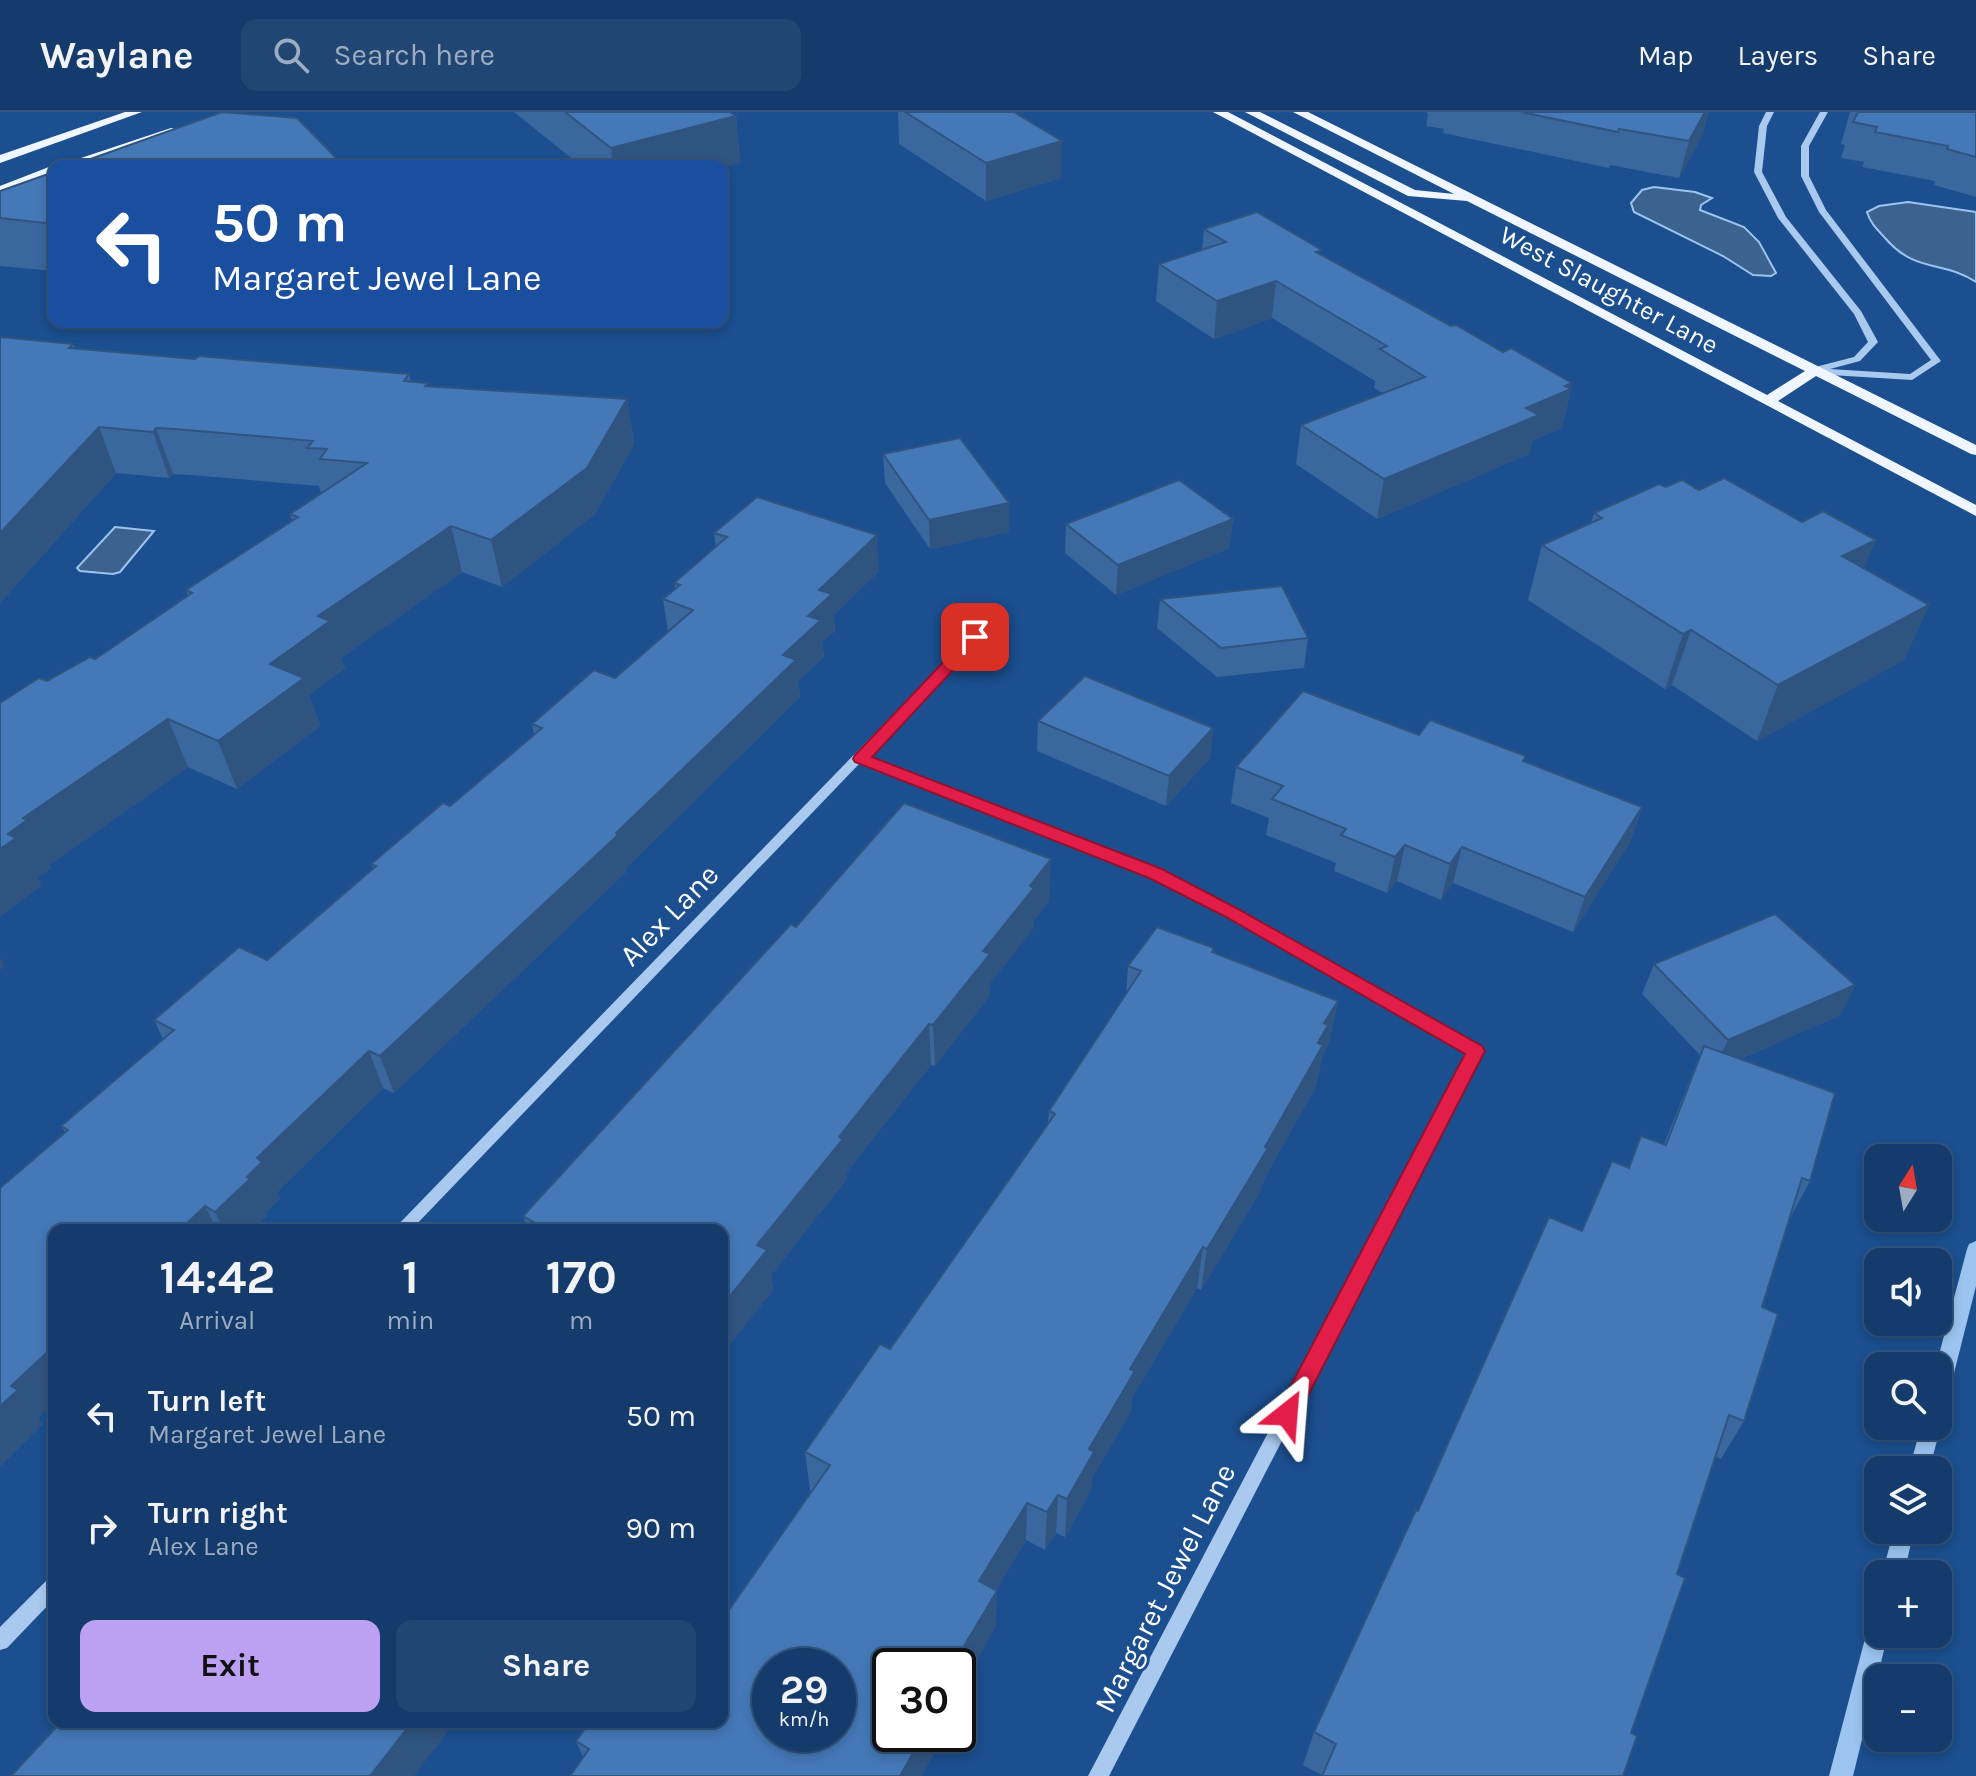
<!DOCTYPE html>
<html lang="en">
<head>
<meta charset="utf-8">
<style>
  body { margin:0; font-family:Karla,sans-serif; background:#214673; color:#f1f3f6; height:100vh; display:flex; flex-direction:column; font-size:30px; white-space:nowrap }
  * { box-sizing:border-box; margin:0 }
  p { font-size:26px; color:#9dadc1 }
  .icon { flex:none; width:44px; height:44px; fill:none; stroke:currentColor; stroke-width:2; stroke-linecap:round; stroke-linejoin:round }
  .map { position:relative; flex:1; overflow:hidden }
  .panel { position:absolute; left:48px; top:1112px; width:680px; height:504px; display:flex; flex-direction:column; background:#143b6b; border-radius:16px; box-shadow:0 4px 12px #0003,0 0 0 2px #33557e }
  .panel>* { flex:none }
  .top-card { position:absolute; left:48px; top:48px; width:680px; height:168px; border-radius:16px; box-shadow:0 4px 12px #0003,0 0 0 2px #33557e; background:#1a4fa0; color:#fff; overflow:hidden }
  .needle { width:52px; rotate:11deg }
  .fabs { position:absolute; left:1864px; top:1032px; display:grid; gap:16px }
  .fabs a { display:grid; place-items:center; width:88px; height:88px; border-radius:16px; background:#143b6b; box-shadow:0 4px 12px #0003,0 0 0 2px #33557e; font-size:40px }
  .speed { position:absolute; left:752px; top:1536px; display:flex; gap:16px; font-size:40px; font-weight:700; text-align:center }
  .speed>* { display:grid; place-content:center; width:104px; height:104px; border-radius:50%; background:#143b6b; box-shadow:0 4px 12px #0003,0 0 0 2px #33557e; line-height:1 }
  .speed small { font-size:20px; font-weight:400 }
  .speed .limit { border:4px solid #111; border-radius:12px; background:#fff; color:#111 }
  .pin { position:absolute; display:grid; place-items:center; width:68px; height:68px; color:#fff; margin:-34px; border-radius:16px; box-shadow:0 4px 12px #0006 }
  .me { position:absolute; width:88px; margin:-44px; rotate:28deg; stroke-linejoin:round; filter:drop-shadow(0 0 6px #0008) }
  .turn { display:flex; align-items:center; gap:28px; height:168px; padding:0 32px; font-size:36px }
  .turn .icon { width:104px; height:104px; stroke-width:2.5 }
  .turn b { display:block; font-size:56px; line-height:68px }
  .eta { display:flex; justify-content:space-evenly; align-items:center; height:136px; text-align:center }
  .eta b { font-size:48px; font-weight:700; line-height:56px }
  .cta { display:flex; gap:16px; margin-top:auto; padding:16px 32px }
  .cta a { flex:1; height:92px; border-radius:16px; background:#bca0f2; color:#111; font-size:32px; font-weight:700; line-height:92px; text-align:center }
  .cta a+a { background:#214673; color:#f1f3f6 }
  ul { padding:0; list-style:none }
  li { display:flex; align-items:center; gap:24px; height:112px; padding:0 32px }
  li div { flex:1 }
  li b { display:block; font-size:30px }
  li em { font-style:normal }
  header { display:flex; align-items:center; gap:48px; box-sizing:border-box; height:112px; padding:0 40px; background:#143b6b; border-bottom:2px solid #33557e }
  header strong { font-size:38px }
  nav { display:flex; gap:44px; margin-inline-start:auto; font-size:28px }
  .search { width:560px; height:72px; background:#214673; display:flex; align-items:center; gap:20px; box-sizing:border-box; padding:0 28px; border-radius:16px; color:#9dadc1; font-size:30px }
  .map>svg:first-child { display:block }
</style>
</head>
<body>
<header>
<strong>Waylane</strong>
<div class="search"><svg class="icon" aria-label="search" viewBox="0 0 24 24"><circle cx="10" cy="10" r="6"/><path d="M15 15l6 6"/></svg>Search here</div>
<nav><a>Map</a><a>Layers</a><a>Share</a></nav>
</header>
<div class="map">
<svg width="1976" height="1664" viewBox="0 0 1976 1664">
  <rect width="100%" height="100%" fill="#1b4f8f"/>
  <!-- water -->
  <g fill="#3c6290" stroke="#9cc4f0" stroke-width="2">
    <polygon points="1654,75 1695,80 1712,86 1701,93 1700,98 1744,115 1759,130 1776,161 1771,164 1753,163 1723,144 1634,100 1631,91 1642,78"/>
    <path d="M1908 90 1976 100V170C1943 148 1916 162 1885 126 1878 118 1870 111 1867 100L1879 94Z"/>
    <polygon points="115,415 154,419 120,460 113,462 80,459 77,456"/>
  </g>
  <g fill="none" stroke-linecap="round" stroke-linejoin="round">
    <!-- stream -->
    <g fill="#9cc4f0" fill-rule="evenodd">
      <polygon points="1976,1129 1976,1174 1948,1285 1945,1291 1938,1294 1936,1254 1967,1137 1969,1132"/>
      <polygon points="1938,1308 1941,1314 1929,1358 1909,1358 1921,1314 1938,1314"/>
      <polygon points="1894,1418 1914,1418 1904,1462 1882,1462"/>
      <polygon points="1878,1508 1878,1522 1888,1522 1853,1664 1829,1664 1867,1519 1870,1511"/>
    </g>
    <!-- minor -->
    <g fill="#a9c9ee" fill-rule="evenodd">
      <polygon points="1766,0 1774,0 1767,14 1762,60 1786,105 1861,199 1878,230 1860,249 1830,257 1910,262 1931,248 1819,100 1801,64 1801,34 1820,0 1828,0 1809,34 1809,64 1826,98 1941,249 1912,268 1814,262 1809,259 1819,254 1854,245 1868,230 1854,202 1778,106 1754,60 1759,14"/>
      <polygon points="975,521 979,522 979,528 867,645 1160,758 1237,798 1481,935 1483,939 1109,1664 1088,1664 1467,941 1227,804 1150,764 860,651 411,1118 393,1118 971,522"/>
      <polygon points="54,1465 54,1487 7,1536 0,1538 0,1515 47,1468"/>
    </g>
    <!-- major -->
    <g fill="#f0f6ff" fill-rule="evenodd">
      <polygon points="125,0 142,0 0,51 0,43"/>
      <polygon points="1213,0 1228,0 1767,283 1805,259 1467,89 1408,84 1245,0 1260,0 1415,78 1454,82 1293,0 1308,0 1976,333 1976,343 1971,342 1816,264 1778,289 1976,393 1976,404"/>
      <polygon points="171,16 181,18 75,54 57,54"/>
      <polygon points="54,53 54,61 0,82 0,74"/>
    </g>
  </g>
  <!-- wall -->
  <g fill="#3a679d">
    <polygon points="514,0 730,0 736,4 740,51 722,54 581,54"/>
    <polygon points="898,0 1014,0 1061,66 986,89 899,32"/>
    <polygon points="1426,0 1709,0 1702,24 1679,66 1610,53 1609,56 1443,21 1444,17 1426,14 1428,2"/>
    <polygon points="1850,0 1976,0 1976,85 1934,73 1935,69 1862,55 1864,50 1841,46 1845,33 1841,32"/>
    <polygon points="54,60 54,159 0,154 0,79"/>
    <polygon points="1204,117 1322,143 1451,214 1570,277 1571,277 1562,316 1533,328 1529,342 1377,407 1296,352 1301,313 1383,281 1374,276 1375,269 1272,206 1214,227 1156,189 1159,152 1202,138"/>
    <polygon points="0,225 73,232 75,236 195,247 409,262 411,270 427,271 428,274 627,287 634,332 595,402 502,475 462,460 341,546 345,556 309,583 320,614 237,677 188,655 49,753 51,756 37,766 41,774 0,804 47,569 95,547 188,484 186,478 292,408 290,402 321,381 319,374 191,363 173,362 169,366 116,361 0,491"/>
    <polygon points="883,342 1009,391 1009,420 930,437 885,371"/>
    <polygon points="1666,375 1699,378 1864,456 1929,493 1904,548 1757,629 1672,573 1665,577 1528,488 1542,433 1591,411 1594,401"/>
    <polygon points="1233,407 1229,436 1116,483 1065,441 1066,412"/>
    <polygon points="714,421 879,459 834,503 835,519 822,530 824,545 798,569 800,585 625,757 626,760 394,981 383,976 277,1080 280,1086 266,1100 267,1103 252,1118 54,1118 54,1291 38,1306 43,1312 0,1354 65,1020 61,1014 163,927 154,908 267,848 373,757 371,752 450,694 534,623 532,612 615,566 668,520 663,487 675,476 674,471 716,435"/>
    <polygon points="1160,487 1308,526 1304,556 1217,565 1157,516"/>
    <polygon points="1038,609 1213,616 1210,646 1166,694 1037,639"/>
    <polygon points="1419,623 1525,649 1642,695 1630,730 1573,820 1453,771 1441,788 1397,769 1387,781 1334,759 1336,751 1266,723 1269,706 1231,691 1236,655"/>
    <polygon points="1049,788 1033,810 1033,817 990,871 990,883 935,954 931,953 846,1061 847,1067 771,1163 773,1178 722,1242 722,1118 528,1118 523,1104 796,815"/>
    <polygon points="1214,836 1214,841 1338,889 1329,931 1323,942 1315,976 1263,1069 1261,1078 1201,1178 1197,1176 1132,1286 1131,1299 1092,1366 1091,1378 1065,1425 1056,1421 1045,1438 1026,1428 996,1478 996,1515 958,1554 945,1622 921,1664 570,1664 583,1645 576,1629 722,1610 812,1379 810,1378 805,1340 890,1237 1048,1011 1049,999 1126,883 1128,854"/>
    <polygon points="1654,852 1855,873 1840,903 1740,947 1810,1069 1788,1110 1762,1195 1744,1309 1721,1347 1716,1345 1322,1663 1303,1653 1314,1620 1418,1399 1582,1119 1628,1056 1641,1024 1664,1032 1700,943 1642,882"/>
  </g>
  <!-- shaded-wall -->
  <g fill="#305480">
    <polygon points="1705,0 1709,0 1702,24 1679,66 1689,29"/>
    <polygon points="736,4 740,51 722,56 722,54 613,54 611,36"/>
    <polygon points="1062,29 1061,66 986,89 986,51"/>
    <polygon points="1276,169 1272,206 1214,227 1217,189"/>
    <polygon points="1572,271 1570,278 1571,277 1562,316 1533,328 1529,342 1377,407 1384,367 1526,296"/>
    <polygon points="627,287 634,332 595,402 502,475 491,428"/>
    <polygon points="99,315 116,361 0,491 0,421"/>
    <polygon points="156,316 173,362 169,366 153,320"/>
    <polygon points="1009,391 1009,420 930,437 929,408"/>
    <polygon points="1233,407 1229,436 1116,483 1118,453"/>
    <polygon points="451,414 462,460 341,546 345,556 309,583 320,614 237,677 218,629 270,552 318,504"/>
    <polygon points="877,423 879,459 834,503 835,519 822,530 824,545 798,569 800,585 625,757 626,760 394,981 380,944 616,721 783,543 808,504 819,478"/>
    <polygon points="1876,428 1853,482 1842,444"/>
    <polygon points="1929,493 1904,548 1757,629 1778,573"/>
    <polygon points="1691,518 1672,573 1665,577 1683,522"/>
    <polygon points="168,607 188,655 49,753 51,756 37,766 41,774 0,804 0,737 8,722 23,706"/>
    <polygon points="1213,616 1210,646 1166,694 1169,664"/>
    <polygon points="1642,695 1630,730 1573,820 1585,785"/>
    <polygon points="1405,733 1397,769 1387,781 1395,745"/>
    <polygon points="1462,735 1453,771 1441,788 1450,752"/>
    <polygon points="1051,747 1049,788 1033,810 1033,817 990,871 990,883 935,954 933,913 983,839"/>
    <polygon points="0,845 5,854 0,858"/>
    <polygon points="1855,873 1840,903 1714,958 1728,928"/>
    <polygon points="1338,889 1329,931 1323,942 1315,976 1263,1069 1261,1078 1201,1178 1207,1137 1265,1035 1318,931 1324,911"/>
    <polygon points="929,912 931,953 846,1061 847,1067 771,1163 773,1178 722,1242 722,1194 757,1133 839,1025"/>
    <polygon points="369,939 383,976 277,1080 280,1086 266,1100 267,1103 252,1118 224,1118 215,1100 247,1065 257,1046"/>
    <polygon points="205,1094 217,1118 180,1118"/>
    <polygon points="1203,1135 1197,1176 1132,1286 1131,1299 1092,1366 1091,1378 1065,1425 1067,1387 1089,1337 1130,1257"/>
    <polygon points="54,1234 54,1291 38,1306 43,1312 0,1354 0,1294 11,1274"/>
    <polygon points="1058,1383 1056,1421 1045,1438 1047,1400"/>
    <polygon points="1027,1391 1026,1428 980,1506 979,1469"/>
    <polygon points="997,1479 996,1515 958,1581 958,1554 952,1554"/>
    <polygon points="412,1610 455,1610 414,1664 370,1664"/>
    <polygon points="924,1622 945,1622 921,1664 900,1664"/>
  </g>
  <!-- building -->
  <g fill="#4478b7" stroke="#305480" stroke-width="2" fill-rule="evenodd">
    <polygon points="222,0 297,6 344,54 71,54"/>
    <polygon points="565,0 730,0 736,4 611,36"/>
    <polygon points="905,0 1014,0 1062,29 986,51"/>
    <polygon points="1521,0 1705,0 1689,29 1619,17 1618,20"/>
    <polygon points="1858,0 1976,0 1976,45 1947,37 1948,34 1875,20 1877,15 1853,10"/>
    <polygon points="54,60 54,112 0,106 0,79"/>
    <polygon points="1257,100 1322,138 1316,140 1451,214 1456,213 1503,240 1511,236 1572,271 1565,274 1571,277 1526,296 1539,303 1384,367 1301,313 1425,265 1380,237 1387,234 1276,169 1217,189 1159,152 1226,130 1204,117"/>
    <polygon points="0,225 73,232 69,236 195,247 199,244 409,262 404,269 427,271 425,274 627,287 587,356 491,428 451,414 318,504 330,509 270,552 304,566 218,629 168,607 23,706 27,708 8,722 16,726 0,737 0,591 39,566 47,569 90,545 95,547 192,481 186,478 298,405 290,402 367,351 320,347 327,337 307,336 313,329 175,317 156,316 153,320 99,315 0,421"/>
    <polygon points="960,326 1009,391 929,408 883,342"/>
    <polygon points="1724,366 1802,410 1823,399 1876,428 1842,444 1929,493 1778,573 1691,518 1683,522 1542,433 1602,406 1594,401 1659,372 1666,375 1682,368 1699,378"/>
    <polygon points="1179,368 1233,407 1118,453 1066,412"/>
    <polygon points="757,385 877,423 819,478 832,482 808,504 821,508 783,543 796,548 616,721 618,723 380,944 369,939 257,1046 262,1050 247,1065 250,1067 215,1100 205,1094 180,1118 54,1118 54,1234 11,1274 18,1278 0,1294 0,1076 68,1018 61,1014 174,918 154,908 239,835 267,848 376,754 371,752 443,691 450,694 542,616 532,612 594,558 615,566 693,498 663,487 680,473 674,471 727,425 714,421"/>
    <polygon points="1282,474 1308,526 1221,536 1160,487"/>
    <polygon points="1085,564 1213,616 1169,664 1038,609"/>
    <polygon points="1303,579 1419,623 1430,608 1526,644 1523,649 1642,695 1585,785 1462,735 1450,752 1405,733 1395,745 1341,723 1346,717 1272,687 1283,674 1236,655"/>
    <polygon points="904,691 1051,747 1030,774 1034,776 983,839 990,842 933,913 929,912 839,1025 843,1027 757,1133 767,1138 722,1194 722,1118 529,1118 535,1111 523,1104 791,812 796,815"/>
    <polygon points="1775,802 1855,873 1728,928 1654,852"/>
    <path d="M1157 815 1214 836 1212 840 1338 889 1324 911 1328 913 1318 931 1323 933 1265 1035 1268 1036 1207 1137 1203 1135 1130 1257 1135 1259 1089 1337 1094 1340 1067 1387 1058 1383 1047 1400 1027 1391 979 1469 997 1479 952 1554H890V1622H924L900 1664H570L589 1637 576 1629 590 1610H722V1508L830 1353 805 1340 880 1232 890 1237 1055 1002 1049 999 1141 859 1128 854ZM770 1554H838V1622H770Z"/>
    <polygon points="1704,934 1835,981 1810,1069 1802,1066 1762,1195 1778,1202 1744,1309 1729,1303 1677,1462 1685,1466 1631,1621 1637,1624 1623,1664 1322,1664 1336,1632 1314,1620 1416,1398 1418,1399 1549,1105 1582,1119 1612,1049 1629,1056 1641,1024 1666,1033"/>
    <polygon points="61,1610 412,1610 370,1664 11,1664"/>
  </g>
  <!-- route -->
  <polygon fill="#e11d48" stroke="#92132f" stroke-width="2" points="975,521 981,522 981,528 872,645 1162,757 1238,797 1482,934 1485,939 1295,1309 1287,1312 1279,1309 1276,1302 1465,942 1226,805 1149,766 855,650 853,647 855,643 970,522"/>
  <g text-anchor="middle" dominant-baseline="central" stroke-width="6" stroke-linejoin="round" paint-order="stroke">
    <!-- far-street labels -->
    <g font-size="26" fill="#fff" stroke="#1b4f8f">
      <text transform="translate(1609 178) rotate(28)">West Slaughter Lane</text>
    </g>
    <!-- street labels -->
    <g font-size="30" fill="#fff" stroke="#1b4f8f">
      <text transform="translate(669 803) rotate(-46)">Alex Lane</text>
      <text transform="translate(1165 1476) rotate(-63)">Margaret Jewel Lane</text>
    </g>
  </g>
</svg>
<div class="fabs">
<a><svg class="needle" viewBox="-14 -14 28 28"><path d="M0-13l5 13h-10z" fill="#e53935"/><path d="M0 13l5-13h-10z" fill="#9dadc1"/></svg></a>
<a><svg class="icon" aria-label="sound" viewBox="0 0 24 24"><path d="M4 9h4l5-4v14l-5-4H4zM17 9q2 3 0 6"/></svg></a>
<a><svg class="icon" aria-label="search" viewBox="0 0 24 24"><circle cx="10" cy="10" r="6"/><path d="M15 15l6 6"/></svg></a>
<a><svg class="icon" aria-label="layers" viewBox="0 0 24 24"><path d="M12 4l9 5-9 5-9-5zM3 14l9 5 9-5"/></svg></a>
<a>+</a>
<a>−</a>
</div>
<div class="speed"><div>29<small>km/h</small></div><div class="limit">30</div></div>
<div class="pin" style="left:975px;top:525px;background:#d93025"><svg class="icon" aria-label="arrive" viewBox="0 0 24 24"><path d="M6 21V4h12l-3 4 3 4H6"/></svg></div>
<svg class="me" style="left:1287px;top:1302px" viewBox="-20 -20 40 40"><path d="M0-17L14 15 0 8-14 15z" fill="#e11d48" stroke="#fff" stroke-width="4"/></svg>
<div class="top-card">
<div class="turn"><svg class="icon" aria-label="left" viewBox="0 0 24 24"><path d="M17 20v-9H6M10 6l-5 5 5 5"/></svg><div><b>50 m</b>Margaret Jewel Lane</div></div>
</div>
<section class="panel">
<div class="eta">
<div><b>14:42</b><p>Arrival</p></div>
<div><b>1</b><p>min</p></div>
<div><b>170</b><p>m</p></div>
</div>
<ul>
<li><svg class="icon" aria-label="left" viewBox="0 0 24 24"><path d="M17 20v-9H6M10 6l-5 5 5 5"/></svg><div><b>Turn left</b><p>Margaret Jewel Lane</p></div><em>50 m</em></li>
<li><svg class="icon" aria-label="right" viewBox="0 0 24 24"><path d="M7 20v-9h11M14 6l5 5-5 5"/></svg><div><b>Turn right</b><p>Alex Lane</p></div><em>90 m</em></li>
</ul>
<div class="cta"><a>Exit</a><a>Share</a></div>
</section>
</div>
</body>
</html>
